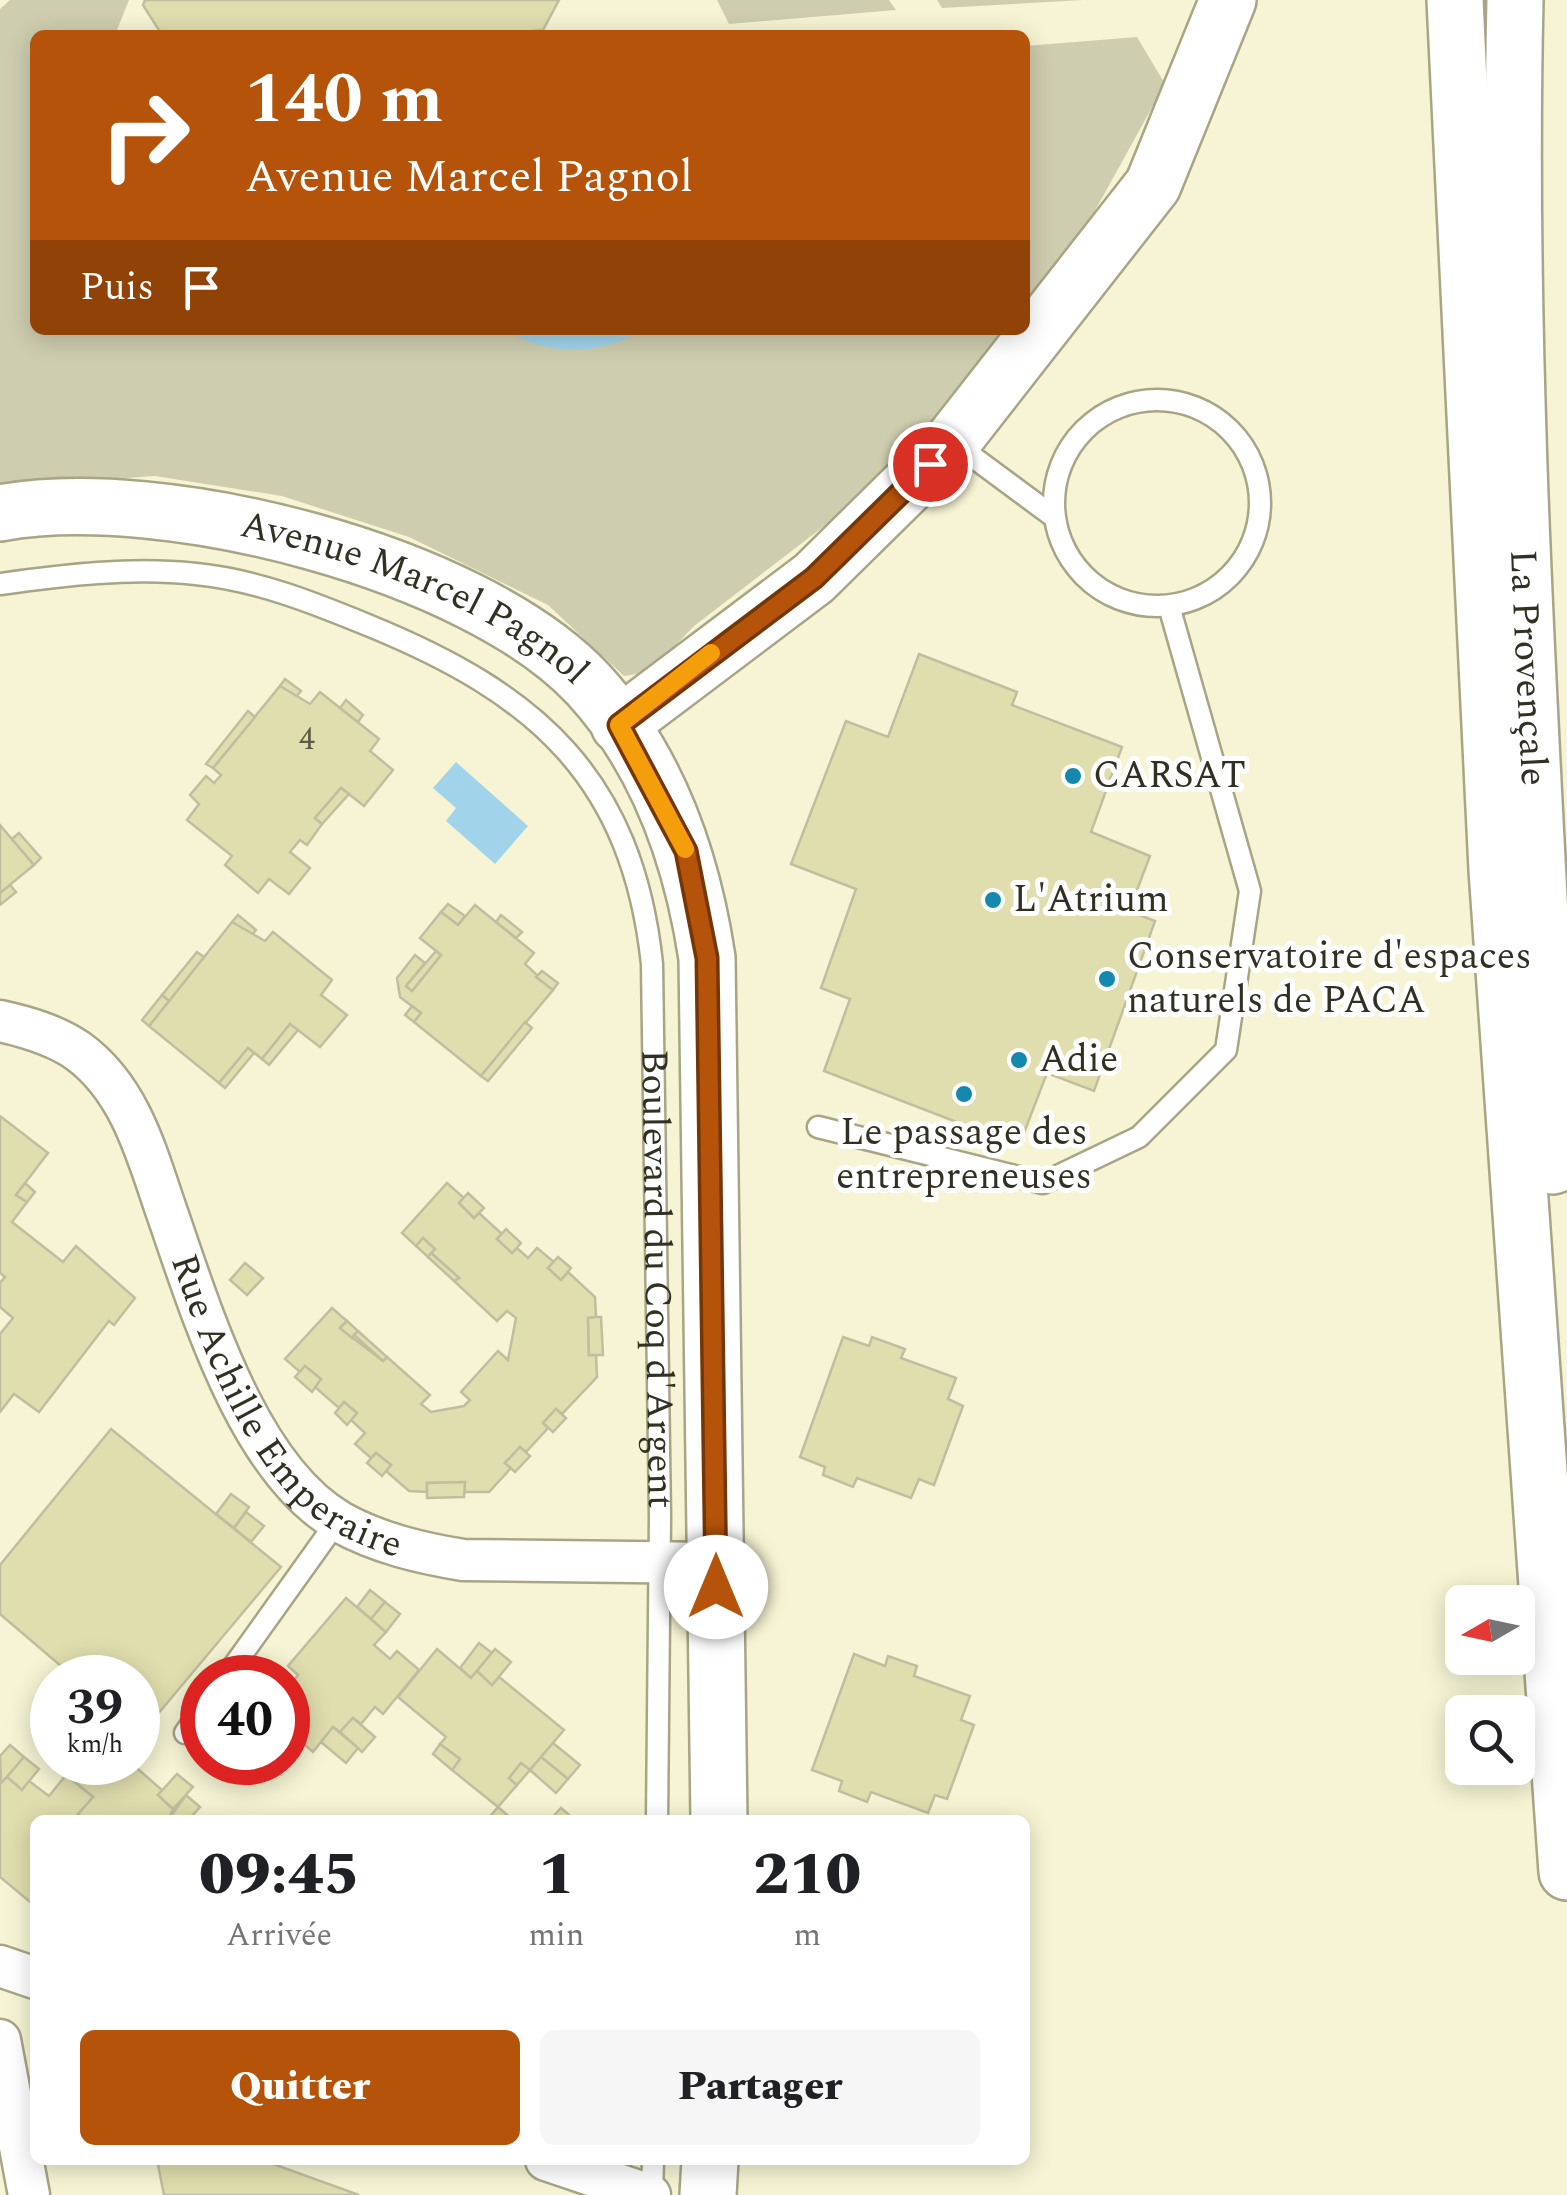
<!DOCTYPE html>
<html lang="fr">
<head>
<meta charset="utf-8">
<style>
  body { margin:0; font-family:Spectral,serif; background:#f6f6f6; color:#202124; height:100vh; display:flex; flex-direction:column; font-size:38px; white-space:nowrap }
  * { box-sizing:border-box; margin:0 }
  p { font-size:32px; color:#757577 }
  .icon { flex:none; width:55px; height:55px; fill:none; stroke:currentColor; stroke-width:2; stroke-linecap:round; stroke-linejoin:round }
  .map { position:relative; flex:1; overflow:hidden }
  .side { position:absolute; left:30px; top:1815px; width:1000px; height:350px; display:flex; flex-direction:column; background:#fff; border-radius:15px; box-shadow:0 5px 25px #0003 }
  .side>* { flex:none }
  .top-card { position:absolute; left:30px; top:30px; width:1000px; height:305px; border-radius:15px; box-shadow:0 5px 25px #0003; background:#b45309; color:#fff; overflow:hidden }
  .needle { width:65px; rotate:261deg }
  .controls { position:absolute; left:1445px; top:1585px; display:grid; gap:20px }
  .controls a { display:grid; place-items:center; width:90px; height:90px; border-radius:15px; background:#fff; box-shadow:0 5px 25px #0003; font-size:50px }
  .speed { position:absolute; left:30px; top:1655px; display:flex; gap:20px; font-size:50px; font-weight:700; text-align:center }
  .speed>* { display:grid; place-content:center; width:130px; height:130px; border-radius:50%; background:#fff; box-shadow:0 5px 25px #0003; line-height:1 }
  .speed small { font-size:25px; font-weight:400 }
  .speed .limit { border:15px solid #d22; background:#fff; color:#111 }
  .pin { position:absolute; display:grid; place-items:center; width:85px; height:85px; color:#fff; margin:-42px; border:5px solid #fff; border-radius:50%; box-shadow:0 2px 10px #0007 }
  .me { position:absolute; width:110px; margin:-55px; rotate:0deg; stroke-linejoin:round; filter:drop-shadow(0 0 8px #0008) }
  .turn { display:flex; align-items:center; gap:35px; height:210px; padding:0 50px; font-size:45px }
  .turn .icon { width:130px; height:130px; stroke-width:2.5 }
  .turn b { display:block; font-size:70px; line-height:85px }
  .then { display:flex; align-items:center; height:95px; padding:0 50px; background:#0003; gap:20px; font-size:38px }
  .eta { display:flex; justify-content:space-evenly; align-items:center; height:170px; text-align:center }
  .eta b { font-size:60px; font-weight:800; line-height:70px }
  .cta { display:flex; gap:20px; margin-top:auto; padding:20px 50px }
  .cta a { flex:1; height:115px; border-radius:15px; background:#b45309; color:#fff; font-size:40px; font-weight:800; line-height:115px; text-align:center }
  .cta a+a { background:#f6f6f6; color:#202124 }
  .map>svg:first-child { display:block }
</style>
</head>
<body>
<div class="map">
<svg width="1567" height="2195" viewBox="0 0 1567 2195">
  <rect width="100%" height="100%" fill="#f6f4d4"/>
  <!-- green -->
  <g fill="#cfcdaf">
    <polygon points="10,0 129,0 115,35 35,35 35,330 1011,330 926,433 849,507 694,626 650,672 624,676 548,605 409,537 282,496 155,476 0,487 0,9"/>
    <polygon points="717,0 889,0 896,10 729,24"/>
    <polygon points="937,0 1083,0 942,8"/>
    <polygon points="1137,37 1165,84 1081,236 1025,311 1025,46"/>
  </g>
  <!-- water -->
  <g fill="#a1d4ea">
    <path d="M505 330H644C599 356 548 357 505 330Z"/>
    <polygon points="456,762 528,826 495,864 446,821 456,808 433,788"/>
  </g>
  <!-- building -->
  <g fill="#e0ddae" stroke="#c0be9f" stroke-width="2.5">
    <polygon points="145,0 559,0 543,30 490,35 162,35 143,5"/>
    <polygon points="919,654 1017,692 1012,705 1122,747 1091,832 1150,856 1129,911 1155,921 1094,1091 1047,1073 1019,1146 824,1071 850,999 821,988 856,889 791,864 846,721 888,737"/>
    <polygon points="285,679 301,691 295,698 280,686"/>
    <polygon points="280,686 310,704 320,692 379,739 370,751 393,770 364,806 341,788 315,818 322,824 307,845 300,840 290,852 310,868 289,894 269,879 258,893 225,865 232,856 187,820 199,804 190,795 206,776 214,783 221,775 213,768"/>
    <polygon points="346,700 363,715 358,722 340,708"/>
    <polygon points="248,711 255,717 213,768 206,764"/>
    <polygon points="341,788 349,794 322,824 315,818"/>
    <polygon points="0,825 34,865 0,893"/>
    <polygon points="19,833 41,858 34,865 12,839"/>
    <polygon points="10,885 16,892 0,905 0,893"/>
    <polygon points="448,904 465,916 458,925 441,912"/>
    <polygon points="475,905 534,953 525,964 553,990 481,1076 414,1022 421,1013 400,997 397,978 415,955 425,963 406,986 412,991 441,955 420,938 441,912 458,925"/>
    <polygon points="238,915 256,930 250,937 232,922"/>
    <polygon points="501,915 522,932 516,938 496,922"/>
    <polygon points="232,922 265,941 273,932 332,980 321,995 347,1015 320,1047 290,1024 262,1059 248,1048 219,1083 149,1026"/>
    <polygon points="436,951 441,955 412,991 406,986"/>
    <polygon points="197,952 204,957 169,1001 162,995"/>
    <polygon points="542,971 558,983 553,990 536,977"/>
    <polygon points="162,995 169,1001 149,1026 142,1020"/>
    <polygon points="412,1006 421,1013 414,1022 405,1015"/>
    <polygon points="525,1022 532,1028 488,1081 481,1076"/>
    <polygon points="290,1024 298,1030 269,1065 262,1059"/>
    <polygon points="248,1048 254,1053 225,1088 219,1083"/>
    <polygon points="0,1116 48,1153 16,1195 27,1202 12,1222 63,1262 76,1246 135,1298 114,1325 109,1321 39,1412 14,1394 0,1412 0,1334 13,1318 0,1307 0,1283 5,1277 0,1273"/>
    <polygon points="25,1183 35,1192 27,1202 16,1195"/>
    <polygon points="447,1183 464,1198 459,1203 474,1218 479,1213 502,1234 497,1239 512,1253 517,1248 528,1258 537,1248 554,1262 548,1268 561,1280 568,1272 595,1297 596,1317 588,1318 589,1355 596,1355 597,1377 562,1414 556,1409 543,1423 548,1428 526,1452 520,1447 505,1463 511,1468 489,1492 464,1492 465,1482 427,1483 427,1492 409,1491 386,1471 391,1465 376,1453 371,1458 355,1444 365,1433 351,1420 357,1413 344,1402 339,1408 315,1387 321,1379 305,1366 300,1372 285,1359 332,1308 347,1321 340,1328 383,1361 387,1357 430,1395 421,1404 431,1412 464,1406 470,1400 461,1392 498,1351 508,1360 516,1318 507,1311 497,1321 454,1281 459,1278 431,1253 435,1249 423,1238 416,1246 402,1233"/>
    <polygon points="468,1193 484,1208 474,1218 459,1203"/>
    <polygon points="506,1229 521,1243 512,1253 497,1239"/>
    <polygon points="423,1238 435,1249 428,1257 416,1246"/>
    <polygon points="431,1253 448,1268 459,1278 454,1281 428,1257"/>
    <polygon points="558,1257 571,1268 561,1280 548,1268"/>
    <polygon points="245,1263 263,1278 247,1295 230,1280"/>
    <polygon points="596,1317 601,1317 603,1355 589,1355 588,1318"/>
    <polygon points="347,1321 358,1331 352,1338 340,1328"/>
    <polygon points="358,1331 387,1357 383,1361 354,1335"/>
    <polygon points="843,1337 869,1346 872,1337 905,1349 901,1358 956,1378 948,1399 963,1406 934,1485 919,1479 911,1498 857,1478 853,1487 823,1475 825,1467 800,1457"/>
    <polygon points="305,1366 321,1379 312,1392 295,1377"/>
    <polygon points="344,1402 357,1413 347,1425 335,1413"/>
    <polygon points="556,1409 566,1418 553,1432 543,1423"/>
    <polygon points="111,1429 281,1567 142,1733 138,1729 138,1678 75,1678 0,1614 0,1565"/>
    <polygon points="520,1447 530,1456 515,1472 505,1463"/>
    <polygon points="376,1453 391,1465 382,1476 367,1463"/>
    <polygon points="465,1482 464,1497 427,1498 427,1483"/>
    <polygon points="231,1494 249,1507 234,1528 216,1514"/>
    <polygon points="246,1512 264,1526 251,1542 234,1528"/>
    <polygon points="370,1590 385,1602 371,1619 357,1607"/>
    <polygon points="346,1598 386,1632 374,1645 390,1659 397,1651 419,1670 383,1714 375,1707 361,1724 353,1718 340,1732 333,1727 313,1752 288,1730 288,1688 298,1675 288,1666"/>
    <polygon points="385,1602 400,1614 386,1632 371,1619"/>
    <polygon points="479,1643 492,1653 471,1678 460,1668"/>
    <polygon points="437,1649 471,1678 477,1671 492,1685 499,1677 564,1730 530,1770 521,1763 509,1778 517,1785 498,1807 452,1770 460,1759 440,1744 446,1737 398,1697"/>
    <polygon points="495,1649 511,1662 492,1685 477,1671"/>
    <polygon points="854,1654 885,1666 888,1656 917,1666 914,1676 970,1696 961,1720 974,1725 947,1799 935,1795 928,1813 871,1792 867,1802 839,1791 842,1781 812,1770"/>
    <polygon points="353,1718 375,1737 362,1752 340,1732"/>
    <polygon points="333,1727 358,1748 346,1763 321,1742"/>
    <polygon points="553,1743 580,1765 568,1779 541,1757"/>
    <polygon points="440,1744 460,1759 452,1770 433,1754"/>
    <polygon points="10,1745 24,1757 1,1784 0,1756"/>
    <polygon points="52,1753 52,1762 77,1762 66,1775 47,1760"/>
    <polygon points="24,1757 39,1769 22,1790 7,1777"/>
    <polygon points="541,1757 568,1779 556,1793 530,1770"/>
    <polygon points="77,1762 130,1762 163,1791 158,1795 173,1809 168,1820 85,1820 78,1814 93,1797 66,1775"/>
    <polygon points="521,1763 530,1770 517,1785 509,1778"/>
    <polygon points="177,1774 193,1787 173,1809 158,1795"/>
    <polygon points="66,1775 93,1797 78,1814 85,1820 35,1820 35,1906 0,1877 0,1784 7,1777 22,1790 29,1781 49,1796"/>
    <polygon points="186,1795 200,1807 188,1820 168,1820"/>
    <polygon points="498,1807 513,1820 487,1820"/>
    <polygon points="561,1808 575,1820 550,1820"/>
    <polygon points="157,2160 262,2160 359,2195 164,2195"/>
  </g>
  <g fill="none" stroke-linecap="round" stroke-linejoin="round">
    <!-- lane casing -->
    <g stroke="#a7a586" stroke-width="25">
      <g id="lane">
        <circle cx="1157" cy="503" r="103"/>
        <polyline points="954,443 1054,517"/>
        <path id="s1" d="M0 584C65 575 131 567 196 574 257 580 314 603 370 626 536 694 632 777 652 964L660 1517 657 1820"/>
        <polyline points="818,1127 1043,1183 1139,1137 1226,1050 1250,891 1169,606"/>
        <polyline points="225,1678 338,1520"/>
        <polyline points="185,1733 202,1709"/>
        <polyline points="652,2195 653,2160"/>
      </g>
    </g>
    <!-- street casing -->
    <g stroke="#a7a586" stroke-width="45">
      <g id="street">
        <path id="s2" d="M0 1021C27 1027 55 1035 78 1051 129 1088 146 1151 165 1207 199 1304 246 1468 340 1522 378 1543 420 1553 463 1560L716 1563"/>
        <polyline points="0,1966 35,1978"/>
        <polyline points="0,2040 29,2195"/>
        <polyline points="546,2160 650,2195"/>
      </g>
    </g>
    <!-- secondary casing -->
    <g stroke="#a7a586" stroke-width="60">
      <g id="secondary">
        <path id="s3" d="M0 513C162 483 474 562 588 684 658 760 692 859 707 958L719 1820"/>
        <polyline points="619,725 814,578 952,442 1153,185 1228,0"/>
        <polyline points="708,2195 710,2160"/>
      </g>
    </g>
    <!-- highway casing -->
    <g stroke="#a7a586" stroke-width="60">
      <g id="highway">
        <polyline points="1455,0 1497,870 1567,1872"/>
        <path id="s4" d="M1515 0C1506 389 1534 778 1553 1166"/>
      </g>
    </g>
    <!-- lane -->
    <use href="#lane" stroke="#fff" stroke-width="20"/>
    <!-- street -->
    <use href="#street" stroke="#fff" stroke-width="40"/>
    <!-- secondary -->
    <use href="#secondary" stroke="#fff" stroke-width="55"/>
    <!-- highway -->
    <use href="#highway" stroke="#fff" stroke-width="55"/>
  </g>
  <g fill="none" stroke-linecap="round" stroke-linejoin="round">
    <!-- route casing -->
    <g stroke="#753606" stroke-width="25">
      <polyline id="route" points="716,1587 707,958 686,851 619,725 814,578 930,464"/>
    </g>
    <!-- route -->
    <use href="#route" stroke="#b45309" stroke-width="18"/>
    <!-- slow -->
    <polyline stroke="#f59e0b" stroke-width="18" points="685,849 619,725 711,653"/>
  </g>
  <!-- markers -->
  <g fill="#1588ad" stroke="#fff" stroke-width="4">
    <circle cx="1073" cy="776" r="10"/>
    <circle cx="993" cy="900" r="10"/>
    <circle cx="1107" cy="979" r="10"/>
    <circle cx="1019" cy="1060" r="10"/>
    <circle cx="964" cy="1094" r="10"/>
  </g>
  <g text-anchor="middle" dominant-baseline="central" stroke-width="10" stroke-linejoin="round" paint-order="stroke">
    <!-- number labels -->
    <g font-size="32" fill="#5d5b46">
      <text x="307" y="739">4</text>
    </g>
    <!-- street labels -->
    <g font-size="38" fill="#313023" stroke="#fff">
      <text stroke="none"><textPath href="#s3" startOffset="432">Avenue Marcel Pagnol</textPath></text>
      <text stroke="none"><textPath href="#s4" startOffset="668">La Provençale</textPath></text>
      <text stroke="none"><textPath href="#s1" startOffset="1162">Boulevard du Coq d'Argent</textPath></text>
      <text stroke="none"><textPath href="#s2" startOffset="508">Rue Achille Emperaire</textPath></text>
    </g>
    <!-- poi labels -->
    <g font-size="38" fill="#313023" stroke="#fff" text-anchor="start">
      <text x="1093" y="776">CARSAT</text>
      <text x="1013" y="900">L'Atrium</text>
      <text x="1127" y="957">Conservatoire d'espaces<tspan x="1127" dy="44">naturels de PACA</tspan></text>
      <text x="1039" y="1060">Adie</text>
      <text x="964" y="1133" text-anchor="middle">Le passage des<tspan x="964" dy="44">entrepreneuses</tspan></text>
    </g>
  </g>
</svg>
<div class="controls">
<a><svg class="needle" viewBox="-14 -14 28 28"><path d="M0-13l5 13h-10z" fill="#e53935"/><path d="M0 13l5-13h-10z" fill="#757577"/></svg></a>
<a><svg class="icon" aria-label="search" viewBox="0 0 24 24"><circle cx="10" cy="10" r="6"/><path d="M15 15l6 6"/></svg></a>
</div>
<div class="speed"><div>39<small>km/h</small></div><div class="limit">40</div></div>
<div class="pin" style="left:930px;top:464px;background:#d93025"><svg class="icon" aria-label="arrive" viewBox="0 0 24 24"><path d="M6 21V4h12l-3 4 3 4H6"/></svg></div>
<svg class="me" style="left:716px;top:1587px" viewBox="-20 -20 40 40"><circle r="19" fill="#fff"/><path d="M0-13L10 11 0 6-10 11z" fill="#b45309"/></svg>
<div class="top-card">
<div class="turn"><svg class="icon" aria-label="right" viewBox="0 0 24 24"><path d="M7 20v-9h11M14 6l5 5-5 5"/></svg><div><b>140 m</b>Avenue Marcel Pagnol</div></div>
<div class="then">Puis<svg class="icon" aria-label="arrive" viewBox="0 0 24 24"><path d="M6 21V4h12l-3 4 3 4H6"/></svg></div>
</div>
<section class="side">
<div class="eta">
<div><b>09:45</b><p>Arrivée</p></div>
<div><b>1</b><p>min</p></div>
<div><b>210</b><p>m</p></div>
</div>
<div class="cta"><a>Quitter</a><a>Partager</a></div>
</section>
</div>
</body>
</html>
